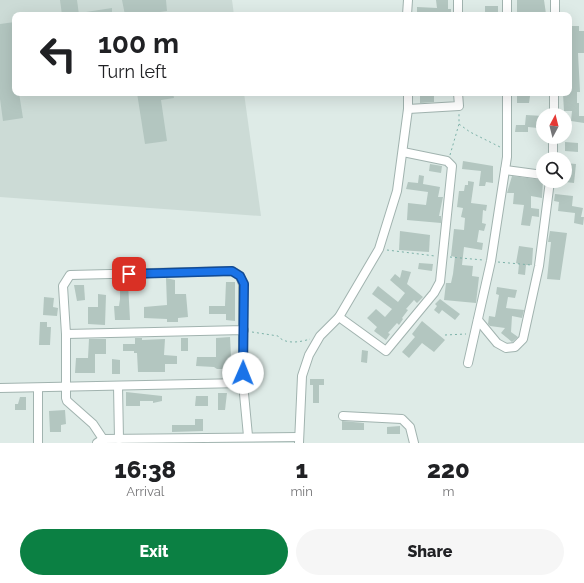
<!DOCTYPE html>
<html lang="en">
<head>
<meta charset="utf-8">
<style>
  body { margin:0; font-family:Raleway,sans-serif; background:#f6f6f6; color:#202124; height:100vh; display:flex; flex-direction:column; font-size:15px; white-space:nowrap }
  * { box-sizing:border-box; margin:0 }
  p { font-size:13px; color:#757577 }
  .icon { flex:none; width:22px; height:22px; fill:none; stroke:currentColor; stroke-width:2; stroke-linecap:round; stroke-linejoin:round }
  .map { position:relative; height:443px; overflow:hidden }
  .side { display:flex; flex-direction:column; background:#fff; flex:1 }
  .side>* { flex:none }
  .guide { position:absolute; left:12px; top:12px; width:560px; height:84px; border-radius:8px; box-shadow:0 4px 16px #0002; background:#fff; color:#202124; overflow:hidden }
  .needle { width:26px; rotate:7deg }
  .fabs { position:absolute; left:536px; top:108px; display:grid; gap:8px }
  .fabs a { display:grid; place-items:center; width:36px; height:36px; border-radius:50%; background:#fff; box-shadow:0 4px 16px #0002; font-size:20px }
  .pin { position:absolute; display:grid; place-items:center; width:34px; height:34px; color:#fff; margin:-17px; border-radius:8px; box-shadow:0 2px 6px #0006 }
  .me { position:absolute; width:44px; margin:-22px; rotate:1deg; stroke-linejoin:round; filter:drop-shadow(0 0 3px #0008) }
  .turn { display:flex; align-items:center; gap:14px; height:84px; padding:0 20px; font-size:18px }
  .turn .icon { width:52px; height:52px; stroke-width:2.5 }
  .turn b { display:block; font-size:28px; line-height:34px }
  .eta { display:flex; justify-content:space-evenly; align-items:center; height:68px; text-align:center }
  .eta b { font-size:24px; font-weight:800; line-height:28px }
  .primary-button { display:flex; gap:8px; margin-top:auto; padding:8px 20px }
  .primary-button a { flex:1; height:46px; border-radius:24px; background:#0b8043; color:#fff; font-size:16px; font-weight:800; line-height:46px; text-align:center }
  .primary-button a+a { background:#f6f6f6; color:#202124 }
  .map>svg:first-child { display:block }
</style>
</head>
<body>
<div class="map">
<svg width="584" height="443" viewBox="0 0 584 443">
  <rect width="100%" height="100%" fill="#deebe7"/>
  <!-- built -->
  <polygon fill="#ccdbd6" points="0,0 232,0 234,15 15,15 15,93 244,93 261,216 0,197"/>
  <!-- building -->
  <g fill="#b3c6c0">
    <polygon points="60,0 77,0 79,15 62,15"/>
    <polygon points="122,0 166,0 167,11 160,12 160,15 125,15"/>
    <polygon points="436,0 448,0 448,9 451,9 451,12 417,14 417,7 437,8"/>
    <polygon points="517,0 544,0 546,14 517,14"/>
    <polygon points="485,6 498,6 498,14 485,13"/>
    <polygon points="112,8 112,15 87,15 86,12"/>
    <polygon points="15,22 15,93 19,93 23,118 3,121 0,99 0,24"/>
    <polygon points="569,26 579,26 579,31 584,31 584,53 578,53 580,92 577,92 577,103 579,103 579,116 584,116 584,123 571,121 572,111 564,111 563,94 569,95 569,74 572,75 571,63 569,63"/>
    <polygon points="137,93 173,93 174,98 161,100 167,141 145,144"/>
    <polygon points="420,95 434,95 434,102 420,103"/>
    <polygon points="517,96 530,96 529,103 517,103"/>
    <polygon points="526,115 543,116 543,123 539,123 538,128 528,127 528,132 515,132 516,125 525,125"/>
    <polygon points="565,142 578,143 578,152 565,151"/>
    <polygon points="463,161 493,166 493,183 486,182 485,186 479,186 481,171 462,169"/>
    <polygon points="565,163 576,164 574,183 565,182"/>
    <polygon points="430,164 442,166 441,173 429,171"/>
    <polygon points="419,175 424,176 423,184 440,187 438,197 443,197 439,216 441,216 441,223 407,220 408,203 426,205 428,192 406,189 408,182 418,183"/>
    <polygon points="512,176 543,180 542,198 531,196 531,208 539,209 539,217 532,216 530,226 521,225 524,205 513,204 514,193 507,193"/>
    <polygon points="468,181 474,182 471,203 487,205 486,211 483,210 482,223 486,224 484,231 479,230 477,242 483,243 482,250 464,247 462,265 473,266 472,276 479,277 476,303 444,300 446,283 451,283 453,274 455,257 451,256 454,229 464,230 465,218 461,217 463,208 457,207 459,191 464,191 465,185 468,185"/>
    <polygon points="555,194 573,196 572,206 583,208 581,217 584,217 583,225 574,223 575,213 558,211 559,202 554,201"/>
    <polygon points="400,231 430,235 429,252 399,250"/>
    <polygon points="550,231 567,233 560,280 547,279 551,242 548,242"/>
    <polygon points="519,246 533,248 532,265 526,265 525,275 518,274 519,264 516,263"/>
    <polygon points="419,263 433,264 432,271 418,269"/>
    <polygon points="402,270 411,272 407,284 423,297 417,303 414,300 406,309 408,310 402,318 403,319 399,325 397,323 388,333 390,334 386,340 374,331 377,327 367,318 376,309 385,317 392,309 372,294 378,286 398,302 405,293 390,280 395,274 400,278"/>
    <polygon points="166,278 175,280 175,294 186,294 188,317 178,318 178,322 167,322 167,319 144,318 144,307 167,305"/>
    <polygon points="226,282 235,282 235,321 226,320 226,314 209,314 209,306 225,306"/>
    <polygon points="120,283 128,283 130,320 115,320 114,306 119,306 120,299"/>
    <polygon points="74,285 84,285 85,300 77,301"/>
    <polygon points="497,287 517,290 515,298 508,297 506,308 524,310 522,318 512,316 511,332 518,337 512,342 501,333 505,328 490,326 488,324 489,316 495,317 499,295 496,294"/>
    <polygon points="98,294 106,295 105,325 88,324 88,307 98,307"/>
    <polygon points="44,297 54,298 53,307 58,308 57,316 43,315"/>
    <polygon points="440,299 460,314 455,320 442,310 439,314 434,310 437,306 435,304"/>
    <polygon points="422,321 445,340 434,352 422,343 409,358 402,352 415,337 412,334"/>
    <polygon points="40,322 47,322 47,327 51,327 50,345 39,345"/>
    <polygon points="230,337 231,356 235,356 235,366 224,365 224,369 217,369 214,367 196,366 197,357 216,357 216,338"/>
    <polygon points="135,338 142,338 142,340 165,339 164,355 177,356 177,364 165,364 165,372 138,372 137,353 134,353 134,351 123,351 123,344 135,344"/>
    <rect x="181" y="338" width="7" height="13"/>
    <polygon points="89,339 106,339 106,354 95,354 95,373 75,373 76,358 88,358"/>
    <polygon points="362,350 368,351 367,363 361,362"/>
    <polygon points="112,359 120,360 120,374 112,374"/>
    <polygon points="310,379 324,379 324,385 319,385 319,403 313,403 313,385 310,385"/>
    <polygon points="126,392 162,396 162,401 153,403 153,401 140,401 140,406 126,406"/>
    <polygon points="218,393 227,393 225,410 218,410"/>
    <polygon points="196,396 208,396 208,406 195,406"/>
    <polygon points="20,397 26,397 26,410 15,410 15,404 18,404"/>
    <polygon points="65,410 66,424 61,425 61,432 50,432 49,411"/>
    <polygon points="195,419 203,419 203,431 172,432 172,425 195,425"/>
    <polygon points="342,421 364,423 364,430 342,430"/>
    <polygon points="400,426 400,434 387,434 387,427"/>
  </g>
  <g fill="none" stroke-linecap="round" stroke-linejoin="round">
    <!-- minor casing -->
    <g stroke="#a1b3af" stroke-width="10">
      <g id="minor">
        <polyline points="458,0 458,15"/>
        <polyline points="407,15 408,0"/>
        <polyline points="507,15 507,0"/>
        <polyline points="555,15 555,0"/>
        <polyline points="408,109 459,106 458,93"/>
        <polyline points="554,115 554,93"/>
        <polyline points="553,159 553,137"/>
        <polyline points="505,170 543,175"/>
        <polyline points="339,317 386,351 434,293 440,282 452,166 447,161 403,152"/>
        <polyline points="478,320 497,343 506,348 515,347 523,339 539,266 550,181"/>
        <polyline points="66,334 66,398 67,401 93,424 103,439"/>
        <polyline points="468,363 491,261 507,157 507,93"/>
        <polyline points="243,383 243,284 240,276 232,271 70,275 63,286 66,334 244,330"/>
        <polyline points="118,386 119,439"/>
        <polyline points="0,388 243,383 248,436"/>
        <polyline points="38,388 38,443"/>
        <polyline points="343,416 402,419 410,427 414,443"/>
        <polyline points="97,443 103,439 299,437"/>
        <polyline points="299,443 302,376 309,355 320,336 339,317 379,249 397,191 408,109 408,93"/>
      </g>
    </g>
    <!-- path -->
    <g stroke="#7cb1a8" stroke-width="1" stroke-dasharray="2 3" stroke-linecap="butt">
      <polyline points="459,124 470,132 500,147"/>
      <polyline points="450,155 459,124 459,113"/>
      <polyline points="387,250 435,256"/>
      <polyline points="450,257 483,260"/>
      <polyline points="498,262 531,265"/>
      <path d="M252 332 278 336C285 345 301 342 310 339"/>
      <polyline points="445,335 466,334"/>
    </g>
    <!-- minor -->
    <use href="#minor" stroke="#fff" stroke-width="8"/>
  </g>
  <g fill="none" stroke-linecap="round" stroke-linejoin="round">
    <!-- route casing -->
    <g stroke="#114b97" stroke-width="10">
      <polyline id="route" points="129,274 232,271 240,276 244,284 243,373"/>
    </g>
    <!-- route -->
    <use href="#route" stroke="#1a73e8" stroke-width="7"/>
  </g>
</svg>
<div class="fabs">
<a><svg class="needle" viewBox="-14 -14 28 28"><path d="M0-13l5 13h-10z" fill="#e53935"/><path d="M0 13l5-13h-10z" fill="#757577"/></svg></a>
<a><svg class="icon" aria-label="search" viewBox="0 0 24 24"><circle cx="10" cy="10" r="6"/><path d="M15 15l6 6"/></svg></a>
</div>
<div class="pin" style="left:129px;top:274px;background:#d93025"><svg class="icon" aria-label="arrive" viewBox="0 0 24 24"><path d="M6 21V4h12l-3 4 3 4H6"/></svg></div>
<svg class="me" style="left:243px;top:373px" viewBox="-20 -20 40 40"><circle r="19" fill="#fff"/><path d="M0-13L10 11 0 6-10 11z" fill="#1a73e8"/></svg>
<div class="guide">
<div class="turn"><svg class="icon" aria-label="left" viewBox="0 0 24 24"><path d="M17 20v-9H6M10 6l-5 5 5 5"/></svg><div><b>100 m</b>Turn left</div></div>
</div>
</div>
<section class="side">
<div class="eta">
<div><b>16:38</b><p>Arrival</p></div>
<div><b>1</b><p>min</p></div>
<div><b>220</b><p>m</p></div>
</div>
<div class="primary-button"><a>Exit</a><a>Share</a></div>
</section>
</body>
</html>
